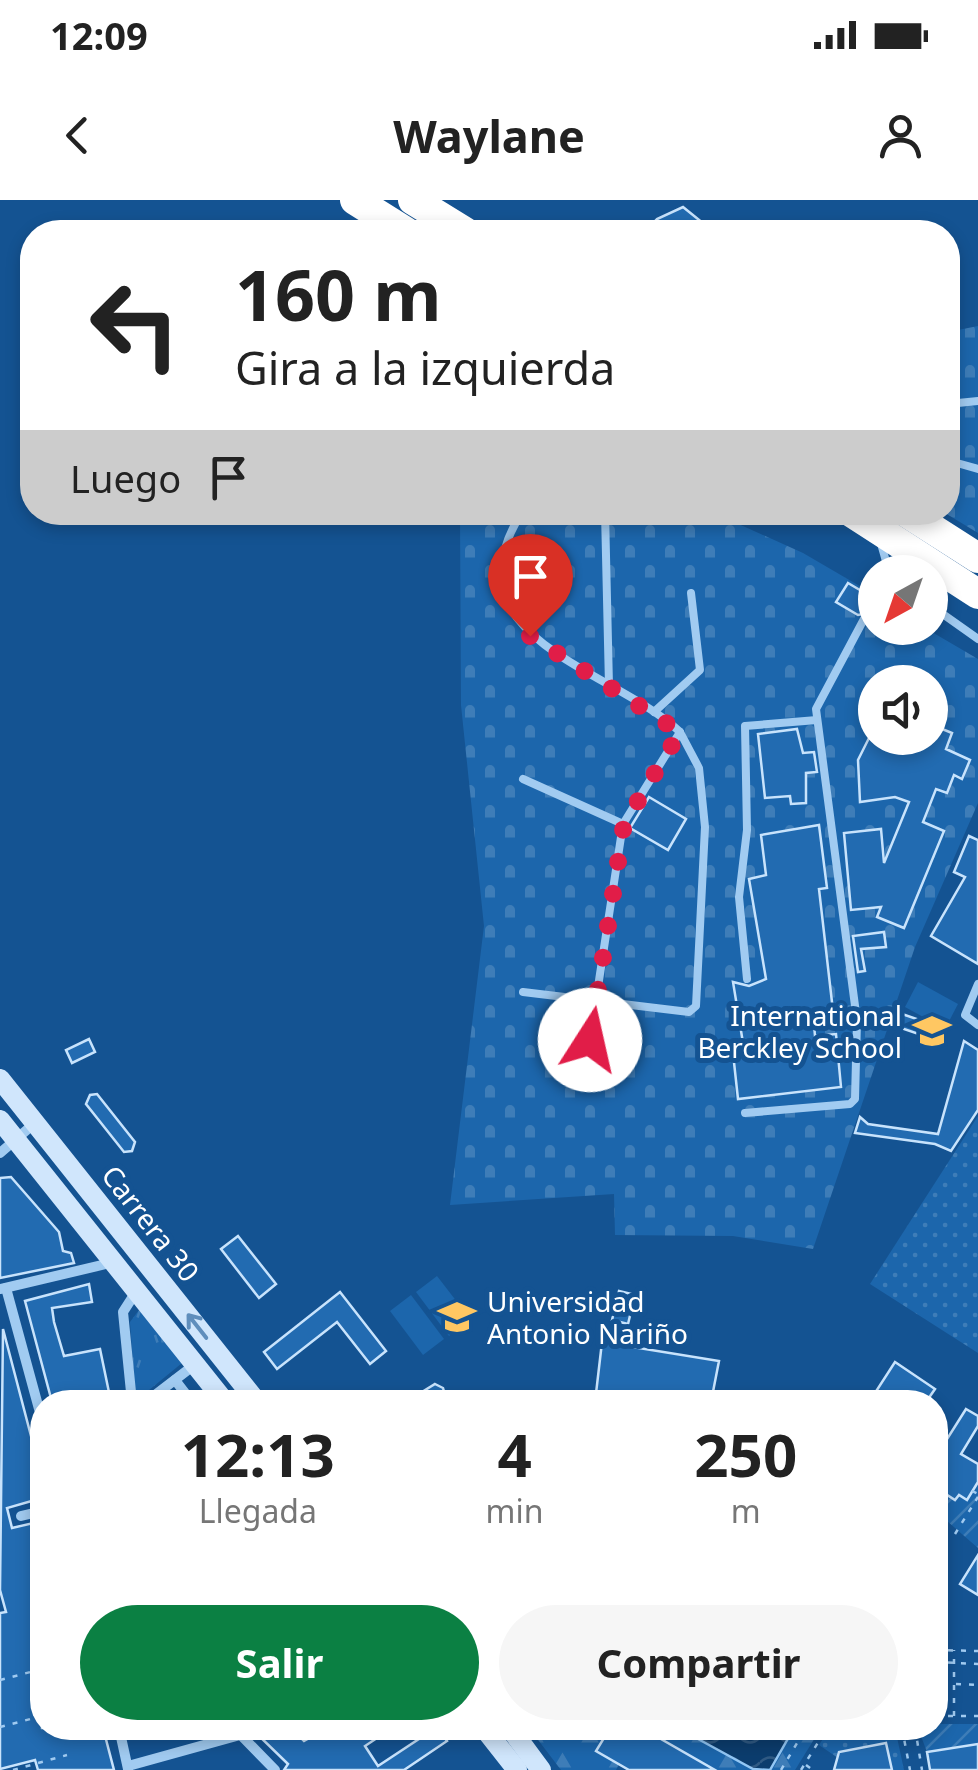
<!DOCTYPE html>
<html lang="es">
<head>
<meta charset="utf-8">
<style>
  body { margin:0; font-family:"Noto Sans",sans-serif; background:#f6f6f6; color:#222; height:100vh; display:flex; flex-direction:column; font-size:38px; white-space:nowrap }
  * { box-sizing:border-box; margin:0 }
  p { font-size:32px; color:#767676 }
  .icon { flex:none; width:55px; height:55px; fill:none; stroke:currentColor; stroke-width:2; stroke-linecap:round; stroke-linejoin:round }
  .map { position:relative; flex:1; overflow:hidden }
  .panel { position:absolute; left:30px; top:1190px; width:918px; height:350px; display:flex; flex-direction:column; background:#fff; border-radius:40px; box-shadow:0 5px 15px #0003 }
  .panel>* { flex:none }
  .guide { position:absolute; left:20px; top:20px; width:940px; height:305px; border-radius:40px; box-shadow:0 5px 15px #0003; background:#fff; color:#222; overflow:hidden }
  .needle { width:65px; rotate:220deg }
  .controls { position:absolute; left:858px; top:355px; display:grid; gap:20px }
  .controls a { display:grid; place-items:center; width:90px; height:90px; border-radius:50%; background:#fff; box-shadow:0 5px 15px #0003; font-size:50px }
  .pin { position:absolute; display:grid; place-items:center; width:85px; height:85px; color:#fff; margin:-102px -42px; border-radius:50% 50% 50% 0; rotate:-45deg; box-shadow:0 0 10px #0007 }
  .pin .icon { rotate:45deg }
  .me { position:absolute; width:110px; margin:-55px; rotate:10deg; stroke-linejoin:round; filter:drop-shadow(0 0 8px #0008) }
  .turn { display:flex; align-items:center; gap:35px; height:210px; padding:0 50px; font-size:45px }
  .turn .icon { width:130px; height:130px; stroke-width:2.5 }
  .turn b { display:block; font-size:70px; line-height:85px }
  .then { display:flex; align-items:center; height:95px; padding:0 50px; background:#0003; gap:20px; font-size:38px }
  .eta { display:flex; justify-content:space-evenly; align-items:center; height:170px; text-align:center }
  .eta b { font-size:60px; font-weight:700; line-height:70px }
  .action { display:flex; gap:20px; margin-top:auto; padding:20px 50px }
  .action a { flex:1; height:115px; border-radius:60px; background:#0b8043; color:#fff; font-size:40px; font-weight:700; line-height:115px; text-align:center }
  .action a+a { background:#f6f6f6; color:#222 }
  .status { display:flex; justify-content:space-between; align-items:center; height:70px; padding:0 50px; background:#fff; direction:ltr }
  .status svg { height:28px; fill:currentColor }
  header { display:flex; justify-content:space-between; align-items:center; height:130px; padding:0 50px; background:#fff; font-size:45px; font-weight:700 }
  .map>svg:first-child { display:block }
</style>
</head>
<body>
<div class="status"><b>12:09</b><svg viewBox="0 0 49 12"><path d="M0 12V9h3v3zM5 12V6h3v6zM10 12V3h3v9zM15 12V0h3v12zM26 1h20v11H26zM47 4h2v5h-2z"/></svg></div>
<header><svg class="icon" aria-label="back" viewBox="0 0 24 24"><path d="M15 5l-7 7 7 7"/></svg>Waylane<svg class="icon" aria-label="person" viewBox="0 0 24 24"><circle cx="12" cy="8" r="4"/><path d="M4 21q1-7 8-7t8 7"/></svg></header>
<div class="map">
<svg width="978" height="1570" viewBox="0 0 978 1570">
  <defs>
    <pattern id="grass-dots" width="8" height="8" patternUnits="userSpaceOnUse" patternTransform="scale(2.5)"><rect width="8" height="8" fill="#1c66ac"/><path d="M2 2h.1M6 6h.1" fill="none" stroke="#3e7db8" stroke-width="1.8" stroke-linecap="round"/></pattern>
    <pattern id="forest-firs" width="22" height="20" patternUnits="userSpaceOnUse" patternTransform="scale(2.5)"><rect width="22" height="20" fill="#1c66ac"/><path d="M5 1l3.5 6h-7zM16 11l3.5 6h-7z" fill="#3e7db8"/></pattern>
    <pattern id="cemetery-stones" width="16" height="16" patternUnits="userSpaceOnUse" patternTransform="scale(2.5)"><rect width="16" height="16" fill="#1c66ac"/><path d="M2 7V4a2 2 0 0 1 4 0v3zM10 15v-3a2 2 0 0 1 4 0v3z" fill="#3e7db8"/></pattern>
    <pattern id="park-tufts" width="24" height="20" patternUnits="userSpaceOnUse" patternTransform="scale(2.5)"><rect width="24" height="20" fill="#1c66ac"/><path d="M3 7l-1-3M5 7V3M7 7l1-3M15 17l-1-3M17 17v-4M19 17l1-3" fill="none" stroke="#3e7db8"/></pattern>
    <pattern id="garden-furrows" width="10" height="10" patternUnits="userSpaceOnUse" patternTransform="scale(2.5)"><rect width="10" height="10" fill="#1c66ac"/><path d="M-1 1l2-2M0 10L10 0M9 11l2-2" fill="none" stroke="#3e7db8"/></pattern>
    <pattern id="water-waves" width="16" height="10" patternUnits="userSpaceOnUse" patternTransform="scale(2.5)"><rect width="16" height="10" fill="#0c3d6e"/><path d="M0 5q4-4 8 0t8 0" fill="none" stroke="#305a84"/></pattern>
  </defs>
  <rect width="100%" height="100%" fill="#145392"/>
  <!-- grass -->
  <g fill="url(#grass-dots)">
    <polygon points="978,916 978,1153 870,1084"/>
    <polygon points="830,1528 895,1528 904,1570 892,1570 885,1543 840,1552 841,1560 819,1545"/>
  </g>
  <!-- forest -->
  <g fill="url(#forest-firs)">
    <polygon points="529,1528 598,1528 606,1533 596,1551 619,1564 616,1570 561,1570"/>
    <polygon points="655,1528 678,1528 756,1570 715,1570 661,1539 664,1533"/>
    <polygon points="794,1528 821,1528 795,1570 770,1570"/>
  </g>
  <!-- cemetery -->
  <g fill="url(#cemetery-stones)" fill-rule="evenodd">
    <polygon points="978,126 978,333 945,313 948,132"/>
    <path d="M460 313H714L803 353 875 395V428H925L978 459V603L915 747 813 1049 733 1036 615 1035 614 994 450 1005 484 726 461 505ZM875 482H930V538H875Z"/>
  </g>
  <!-- park -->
  <polygon fill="url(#park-tufts)" points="139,1110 182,1163 143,1195 135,1192 130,1122"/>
  <!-- garden -->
  <g fill="url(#garden-furrows)">
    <polygon points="978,1282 978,1348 947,1321 935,1339 936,1288 955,1300 959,1295 967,1300"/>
    <polygon points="935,1524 978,1524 978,1544 927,1552 918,1528 935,1528"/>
  </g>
  <!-- pitch -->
  <g fill="#1c66ac">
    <polygon points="918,782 958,804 945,829 905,807"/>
    <polygon points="437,1076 471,1120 449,1136 416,1092"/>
    <polygon points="411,1095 444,1139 423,1155 390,1111"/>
  </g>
  <!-- water -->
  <polygon fill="url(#water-waves)" stroke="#93c7f5" stroke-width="2.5" points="678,1528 794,1528 770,1570 753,1569"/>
  <!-- building -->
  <g fill="#226bb1" stroke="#c8e3fc" stroke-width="2.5">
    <polygon points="683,7 714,32 645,32 657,19"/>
    <polygon points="848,383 875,399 875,426 868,413 858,415 836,402"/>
    <polygon points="930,524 952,533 946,549 970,560 962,579 954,575 947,593 936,589 923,622 944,631 904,728 877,717 881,707 851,710 844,633 881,629 884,663 909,602 895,597 860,602 858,560 871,534 875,538 930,538"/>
    <polygon points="797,529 803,553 814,552 817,572 806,573 806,603 791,604 790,596 765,598 758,534"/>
    <polygon points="649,597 686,619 668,650 630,628"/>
    <polygon points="819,625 827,688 819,689 833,811 813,813 815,836 836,834 841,887 738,899 732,844 743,843 733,782 749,786 766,779 749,679 766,675 761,635"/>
    <polygon points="969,636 978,640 978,764 931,736 965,677 954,672"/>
    <polygon points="884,732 886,747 861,749 865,771 858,772 853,736"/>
    <polygon points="902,814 943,828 939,841 898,827"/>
    <polygon points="89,839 95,852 72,863 66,850"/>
    <polygon points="964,841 978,850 978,910 951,951 935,944 855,933 860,917 868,924 938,934"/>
    <polygon points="97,894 135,942 132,951 124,952 86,904 90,895"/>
    <polygon points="11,977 59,1032 63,1051 71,1053 74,1063 0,1078 0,978"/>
    <polygon points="238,1036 276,1084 259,1098 221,1049"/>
    <polygon points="89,1084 92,1102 52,1108 54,1122 64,1156 100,1149 111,1202 52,1202 25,1101"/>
    <polygon points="619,1091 635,1095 628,1124 612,1120"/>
    <polygon points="340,1092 386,1151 370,1164 337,1122 277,1169 264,1152"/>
    <polygon points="3,1129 42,1278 42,1298 7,1308 12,1328 42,1321 42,1528 103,1528 114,1570 38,1570 35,1560 0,1569 0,1413 6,1412 0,1390"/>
    <polygon points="602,1142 719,1161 711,1202 595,1202"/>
    <polygon points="895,1162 935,1189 926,1202 883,1202 873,1196"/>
    <polygon points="435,1184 443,1188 447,1202 421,1202 422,1192"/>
    <polygon points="966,1209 978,1216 978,1226 961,1254 978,1264 978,1282 967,1300 959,1295 955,1300 935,1287 935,1258"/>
    <polygon points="978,1355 978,1395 960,1384"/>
    <polygon points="251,1528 291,1528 304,1541 327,1528 392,1528 365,1546 378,1566 422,1537 442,1534 447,1541 404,1570 284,1570 288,1564"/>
    <polygon points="610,1528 655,1528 664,1533 661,1539 715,1570 629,1570 596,1551"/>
    <polygon points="886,1543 892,1570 834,1570 839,1552"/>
    <polygon points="978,1544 978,1570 930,1570 927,1552"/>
  </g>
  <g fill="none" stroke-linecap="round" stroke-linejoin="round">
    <!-- path -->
    <g stroke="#a1cbf1" stroke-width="2.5" stroke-dasharray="5 8" stroke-linecap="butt">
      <polyline points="972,1291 978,1294"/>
      <polyline points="955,1334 978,1297"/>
      <polyline points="935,1450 978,1451"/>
      <polyline points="935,1462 978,1464"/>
      <polyline points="0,1480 42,1469"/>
      <polyline points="956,1484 978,1485"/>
      <polyline points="935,1516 978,1516"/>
      <polyline points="954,1516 954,1450"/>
      <polyline points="0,1527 42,1516"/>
      <polyline points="902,1528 910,1570"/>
      <polyline points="915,1528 922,1570"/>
      <polyline points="806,1565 813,1570"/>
      <polyline points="13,1570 67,1555"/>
      <polyline points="781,1570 806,1528"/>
      <polyline points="801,1570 827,1528"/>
    </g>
    <!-- lane -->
    <g stroke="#a1cbf1" stroke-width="8">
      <polyline points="948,204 978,201"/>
      <polyline points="948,255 957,263 978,269"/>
      <path d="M522 312C442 439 614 469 680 532L623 624 590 839"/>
      <polyline points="605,312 609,486"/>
      <polyline points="880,340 889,372"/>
      <polyline points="930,405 978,439"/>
      <polyline points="654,512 700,470 691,393"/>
      <polyline points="523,579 623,624"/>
      <polyline points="747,779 739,697 747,630 745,526 817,520"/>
      <polyline points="978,784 965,815 978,825"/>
      <polyline points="523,792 689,812 696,806 705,627 699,568 680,532"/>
      <polyline points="745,913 850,904 855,899 857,821 816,509 864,419"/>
    </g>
    <!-- street -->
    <g stroke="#a1cbf1" stroke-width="10">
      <polyline points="0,953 36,922"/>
      <polyline points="6,1088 42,1220"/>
      <polyline points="1,1089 106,1064"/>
      <polyline points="175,1180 192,1202"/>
      <polyline points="132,1202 123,1112 132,1098"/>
      <polyline points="146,1202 189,1169"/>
      <polyline points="21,1316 42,1311"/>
      <polyline points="119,1528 128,1569"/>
      <polyline points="234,1528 275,1570"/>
      <polyline points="128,1566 240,1535"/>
    </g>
    <!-- secondary -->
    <g stroke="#d0e6fc" stroke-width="20">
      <polyline points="0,879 257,1202"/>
      <polyline points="0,920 225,1202"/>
      <polyline points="484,1528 517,1570"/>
      <polyline points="510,1528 541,1570"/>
    </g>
    <!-- highway -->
    <g stroke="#fff" stroke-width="30">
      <polyline points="355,0 406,32"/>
      <polyline points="413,0 465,32"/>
      <polyline points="851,312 978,394"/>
      <polyline points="906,312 978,358"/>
    </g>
  </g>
  <!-- one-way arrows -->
  <defs><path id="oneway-shaft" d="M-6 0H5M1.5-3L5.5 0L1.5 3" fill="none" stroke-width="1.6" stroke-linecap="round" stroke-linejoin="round" transform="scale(2.5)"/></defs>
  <use stroke="#5f8ebc" href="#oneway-shaft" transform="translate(197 1126) rotate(-128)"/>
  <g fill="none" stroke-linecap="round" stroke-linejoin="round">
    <!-- route -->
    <polyline stroke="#e11d48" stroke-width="18" stroke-dasharray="0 32.4" points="530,436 680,532 624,624 590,840"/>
  </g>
  <!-- icons -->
  <defs>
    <g id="school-bare" transform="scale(3)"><path d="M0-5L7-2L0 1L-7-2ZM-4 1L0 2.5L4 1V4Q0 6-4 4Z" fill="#ffc762" stroke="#145392" stroke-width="2.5" paint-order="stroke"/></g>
    <g id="university-bare" transform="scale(3)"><path d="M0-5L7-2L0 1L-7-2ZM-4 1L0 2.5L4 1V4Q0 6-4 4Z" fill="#ffc762" stroke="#145392" stroke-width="2.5" paint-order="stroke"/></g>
  </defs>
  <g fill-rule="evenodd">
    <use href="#school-bare" x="932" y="831"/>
    <use href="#university-bare" x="457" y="1117"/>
  </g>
  <g text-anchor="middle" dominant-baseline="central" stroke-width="10" stroke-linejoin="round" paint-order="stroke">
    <!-- poi labels -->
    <g font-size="28" fill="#fff" stroke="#145392" text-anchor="end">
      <text x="902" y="815">International<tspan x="902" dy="32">Berckley School</tspan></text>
      <text x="487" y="1101" text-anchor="start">Universidad<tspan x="487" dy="32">Antonio Nariño</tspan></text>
    </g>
    <!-- street labels -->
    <g font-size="28" fill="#fff" stroke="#145392">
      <text transform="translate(151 1023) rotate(52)">Carrera 30</text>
    </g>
  </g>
</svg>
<div class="controls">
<a><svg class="needle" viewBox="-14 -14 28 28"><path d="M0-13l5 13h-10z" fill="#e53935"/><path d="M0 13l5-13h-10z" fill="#767676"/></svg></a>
<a><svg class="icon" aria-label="sound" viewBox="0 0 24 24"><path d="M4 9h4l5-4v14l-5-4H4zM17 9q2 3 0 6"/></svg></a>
</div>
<div class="pin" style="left:530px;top:436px;background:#d93025"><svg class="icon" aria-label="arrive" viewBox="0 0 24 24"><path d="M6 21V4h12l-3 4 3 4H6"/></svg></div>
<svg class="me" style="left:590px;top:840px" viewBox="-20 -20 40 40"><circle r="19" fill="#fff"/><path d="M0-13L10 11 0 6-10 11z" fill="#e11d48"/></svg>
<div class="guide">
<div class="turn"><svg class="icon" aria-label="left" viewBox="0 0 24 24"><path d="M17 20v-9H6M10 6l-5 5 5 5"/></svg><div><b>160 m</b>Gira a la izquierda</div></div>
<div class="then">Luego<svg class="icon" aria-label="arrive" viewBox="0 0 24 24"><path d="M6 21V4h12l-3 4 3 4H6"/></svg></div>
</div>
<section class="panel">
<div class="eta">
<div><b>12:13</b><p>Llegada</p></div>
<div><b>4</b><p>min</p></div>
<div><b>250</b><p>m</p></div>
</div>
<div class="action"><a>Salir</a><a>Compartir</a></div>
</section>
</div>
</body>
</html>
